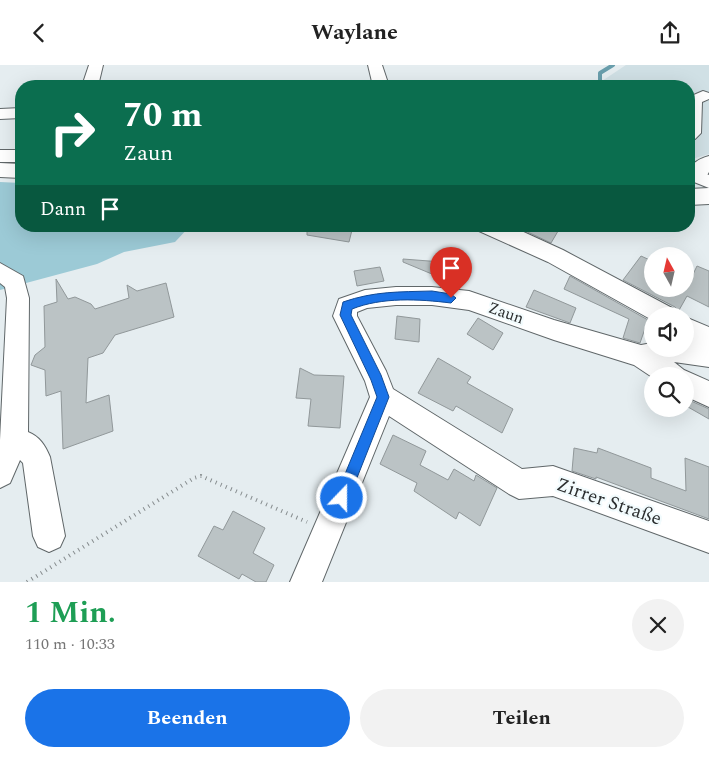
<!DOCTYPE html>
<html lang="de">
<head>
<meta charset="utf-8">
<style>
  body { margin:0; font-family:Spectral,serif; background:#f2f2f2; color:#222; height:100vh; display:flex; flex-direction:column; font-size:19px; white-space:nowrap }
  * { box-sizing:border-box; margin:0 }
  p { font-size:16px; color:#767676 }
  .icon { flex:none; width:28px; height:28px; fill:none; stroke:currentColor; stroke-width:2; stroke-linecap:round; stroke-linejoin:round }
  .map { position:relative; height:517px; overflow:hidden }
  .drawer { display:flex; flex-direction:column; background:#fff; flex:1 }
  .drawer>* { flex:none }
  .hud { position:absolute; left:15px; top:15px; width:680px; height:152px; border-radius:20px; box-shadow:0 5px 20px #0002; background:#0b6e4f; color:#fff; overflow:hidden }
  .needle { width:32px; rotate:352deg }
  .tools { position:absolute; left:644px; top:182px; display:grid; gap:10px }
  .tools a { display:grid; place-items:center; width:50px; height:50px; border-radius:50%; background:#fff; box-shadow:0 5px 20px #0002; font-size:25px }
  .pin { position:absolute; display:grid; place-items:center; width:42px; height:42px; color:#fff; margin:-51px -21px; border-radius:50% 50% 50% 0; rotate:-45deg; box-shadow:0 0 5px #0007 }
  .pin .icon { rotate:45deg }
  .me { position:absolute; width:55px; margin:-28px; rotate:22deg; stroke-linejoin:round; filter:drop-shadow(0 0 4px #0008) }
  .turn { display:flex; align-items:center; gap:18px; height:105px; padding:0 25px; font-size:22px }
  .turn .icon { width:65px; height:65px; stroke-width:2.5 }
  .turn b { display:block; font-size:35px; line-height:42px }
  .then { display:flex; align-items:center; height:48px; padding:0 25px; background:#0003; gap:10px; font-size:19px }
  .round { display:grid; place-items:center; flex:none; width:52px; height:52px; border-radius:26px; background:#f2f2f2 }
  .headline { display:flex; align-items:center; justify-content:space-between; height:85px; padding:0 25px }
  h1 { font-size:30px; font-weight:700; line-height:38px; color:#1e9e55 }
  .cta { display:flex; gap:10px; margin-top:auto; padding:10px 25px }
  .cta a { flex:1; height:58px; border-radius:30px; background:#1a73e8; color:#fff; font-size:20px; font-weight:700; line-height:58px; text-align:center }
  .cta a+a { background:#f2f2f2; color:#222 }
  header { display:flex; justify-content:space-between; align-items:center; height:65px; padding:0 25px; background:#fff; font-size:22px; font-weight:700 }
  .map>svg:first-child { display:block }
</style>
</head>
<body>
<header><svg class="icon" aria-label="back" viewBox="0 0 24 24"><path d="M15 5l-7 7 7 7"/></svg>Waylane<svg class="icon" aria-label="share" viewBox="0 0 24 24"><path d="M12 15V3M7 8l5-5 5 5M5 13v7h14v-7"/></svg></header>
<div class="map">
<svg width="709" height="517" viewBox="0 0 709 517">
  <rect width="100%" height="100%" fill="#e5edf0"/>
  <!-- built -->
  <polygon fill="#d0e0e5" points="626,0 709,0 709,89 689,95 689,21 603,21 602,16"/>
  <!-- green -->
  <polygon fill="#9ccad6" points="0,117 21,118 21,161 190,161 175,177 124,187 97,199 0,225"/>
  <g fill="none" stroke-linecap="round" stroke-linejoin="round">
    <!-- stream -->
    <polyline stroke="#699eac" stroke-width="4" points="600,21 600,8 613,0"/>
  </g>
  <!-- building -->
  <g fill="#bbc3c5" stroke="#91989a">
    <polygon points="307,161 353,161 349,177 307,170"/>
    <polygon points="515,161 561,161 551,178"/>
    <polygon points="641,191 652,196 652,224 686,224 697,201 709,206 709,242 687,231 678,247 675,242 623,215"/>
    <polygon points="403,194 455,198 456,219 403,197"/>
    <polygon points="380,202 384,216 357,221 354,206"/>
    <polygon points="570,211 648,255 640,278 623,273 629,254 564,224"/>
    <polygon points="56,214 68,234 75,232 91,239 95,244 129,233 127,220 137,226 166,218 174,252 115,270 103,288 88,293 86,338 109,330 113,366 63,384 61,326 46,331 45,305 31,300 35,290 45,282 44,241 57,237"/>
    <polygon points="534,225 576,243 570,258 526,242"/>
    <polygon points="397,251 420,254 419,277 395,274"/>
    <polygon points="478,253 503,268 493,285 467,269"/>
    <polygon points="438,293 471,312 467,318 513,344 502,368 456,341 453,346 418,328"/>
    <polygon points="300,303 314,310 344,311 340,363 308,361 311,334 296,333"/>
    <polygon points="691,336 709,344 709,354 688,342"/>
    <polygon points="393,370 426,386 420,400 448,415 454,404 474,416 476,410 497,423 480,461 459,447 456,454 414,426 417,418 380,399"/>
    <polygon points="574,383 597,388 598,383 651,403 651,413 686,426 685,393 709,402 709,454 596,412 596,414 572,406"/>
    <polygon points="233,446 265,463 253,488 274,500 266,517 256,517 242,509 239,514 198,491 214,461 223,465"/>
  </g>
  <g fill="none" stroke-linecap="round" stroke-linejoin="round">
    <!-- minor casing -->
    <g stroke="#606769" stroke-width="2">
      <g id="minor">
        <polygon points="89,0 103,0 98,21 82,21"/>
        <polygon points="368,0 382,0 389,21 373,21"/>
        <polygon points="703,26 709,28 709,34 702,37 701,68 695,74 689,75 689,32"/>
        <polygon points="21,43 21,53 0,54 0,44"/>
        <rect x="0" y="85" width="21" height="12"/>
        <polygon points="689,102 709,110 709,123 689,115"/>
        <polygon points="476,161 508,161 517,164 563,185 674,244 678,251 652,251 652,255 548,197 479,166"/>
        <path d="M0 198 23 211 29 233 28 367C40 372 45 380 50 392L65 471 60 482 49 487 38 482 33 471 23 398 20 395 10 418 0 423V375L7 233 5 222 0 218Z"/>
        <polygon points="396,222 432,222 469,226 554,255 641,280 652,278 652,284 685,284 685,276 692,277 685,274 685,252 709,262 709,302 674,297 684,305 709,316 709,342 685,331 685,311 652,312 634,300 554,275 469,245 432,240 396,240 367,243 357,247 357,251 386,306 393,324 522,404 553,401 709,456 709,488 553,431 519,434 509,429 389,351 322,517 290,517 370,332 365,316 333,251 339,234 365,225"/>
      </g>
    </g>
    <!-- major casing -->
    <g stroke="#606769" stroke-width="2">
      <g id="major">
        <path d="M709 91V107L704 115 696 117 689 115C689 100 695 95 709 91Z"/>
        <polygon points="0,98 21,99 21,113 0,112"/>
        <polygon points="709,123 709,139 689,140 689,124"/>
      </g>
    </g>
    <!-- path -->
    <polyline stroke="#868c8e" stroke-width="4" stroke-dasharray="1 4.5" stroke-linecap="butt" points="27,517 194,413 201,411 307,457"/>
    <!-- minor -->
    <use href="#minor" fill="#fff" fill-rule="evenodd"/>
    <!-- major -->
    <use href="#major" fill="#fff" fill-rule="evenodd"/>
  </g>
  <!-- route -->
  <path fill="#1a73e8" stroke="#114b97" d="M432 226 451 229 456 233 451 238C419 234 382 232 352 244L351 250 381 310 389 332 347 438 342 440 337 438 335 433 377 332 371 315 340 250 343 237C375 226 399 227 432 226Z"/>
  <g text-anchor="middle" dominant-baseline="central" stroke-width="4.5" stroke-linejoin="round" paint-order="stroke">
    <!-- street labels -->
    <g font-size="16" fill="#2b2e2f" stroke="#f2fbfd">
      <text transform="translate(506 248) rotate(19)">Zaun</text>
    </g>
    <!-- near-street labels -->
    <g font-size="19" fill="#2b2e2f" stroke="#f2fbfd">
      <text transform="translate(609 437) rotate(19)">Zirrer Straße</text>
    </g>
  </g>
</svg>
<div class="tools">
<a><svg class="needle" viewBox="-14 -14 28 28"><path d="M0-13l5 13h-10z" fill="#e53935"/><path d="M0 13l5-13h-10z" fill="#767676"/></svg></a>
<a><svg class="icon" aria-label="sound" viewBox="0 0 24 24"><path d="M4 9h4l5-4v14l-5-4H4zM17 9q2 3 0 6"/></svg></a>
<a><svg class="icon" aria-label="search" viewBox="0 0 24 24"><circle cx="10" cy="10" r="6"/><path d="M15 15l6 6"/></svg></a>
</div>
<div class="pin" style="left:451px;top:233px;background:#d93025"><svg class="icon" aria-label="arrive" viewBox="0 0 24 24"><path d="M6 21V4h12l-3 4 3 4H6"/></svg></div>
<svg class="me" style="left:342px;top:433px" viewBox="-20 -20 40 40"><circle r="17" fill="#1a73e8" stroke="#fff" stroke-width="3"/><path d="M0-11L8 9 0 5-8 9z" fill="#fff"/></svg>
<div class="hud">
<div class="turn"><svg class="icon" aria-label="right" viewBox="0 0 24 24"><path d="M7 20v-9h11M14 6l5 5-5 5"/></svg><div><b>70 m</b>Zaun</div></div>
<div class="then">Dann<svg class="icon" aria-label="arrive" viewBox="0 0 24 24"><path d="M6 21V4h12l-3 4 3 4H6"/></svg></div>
</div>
</div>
<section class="drawer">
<div class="headline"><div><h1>1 Min.</h1><p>110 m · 10:33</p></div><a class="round"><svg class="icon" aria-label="close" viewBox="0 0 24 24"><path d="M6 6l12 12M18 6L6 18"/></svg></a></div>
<div class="cta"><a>Beenden</a><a>Teilen</a></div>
</section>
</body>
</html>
